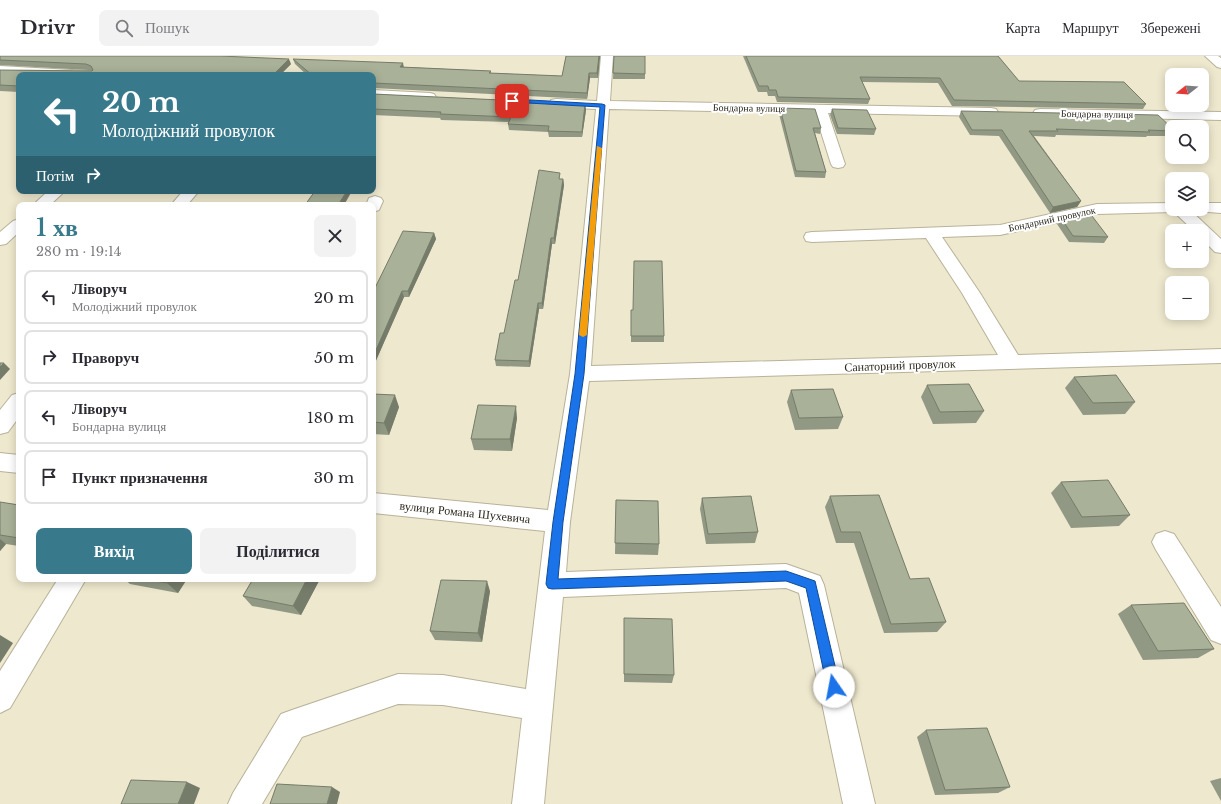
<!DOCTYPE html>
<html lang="uk">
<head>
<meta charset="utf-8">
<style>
  body { margin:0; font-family:"Libre Baskerville",serif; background:#f2f2f3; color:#2b2b33; height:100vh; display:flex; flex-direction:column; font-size:15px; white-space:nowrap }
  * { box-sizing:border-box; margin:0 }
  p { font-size:13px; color:#7c7c81 }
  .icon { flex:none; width:22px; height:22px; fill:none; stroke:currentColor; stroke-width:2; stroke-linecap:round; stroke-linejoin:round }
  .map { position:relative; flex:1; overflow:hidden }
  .details { position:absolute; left:16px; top:146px; width:360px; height:380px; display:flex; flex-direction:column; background:#fff; border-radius:8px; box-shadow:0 2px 10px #0003 }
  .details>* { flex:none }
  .top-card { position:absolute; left:16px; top:16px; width:360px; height:122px; border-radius:8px; box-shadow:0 2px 10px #0003; background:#38798b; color:#fff; overflow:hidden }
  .needle { width:26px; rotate:253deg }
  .fabs { position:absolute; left:1165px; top:12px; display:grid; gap:8px }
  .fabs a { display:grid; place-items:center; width:44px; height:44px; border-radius:8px; background:#fff; box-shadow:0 2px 10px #0003; font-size:20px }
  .pin { position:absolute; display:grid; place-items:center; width:34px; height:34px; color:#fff; margin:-17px; border-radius:8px; box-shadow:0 2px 6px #0006 }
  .me { position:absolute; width:44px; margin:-22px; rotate:348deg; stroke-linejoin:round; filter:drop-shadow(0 0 3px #0008) }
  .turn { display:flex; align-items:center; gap:14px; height:84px; padding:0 20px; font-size:18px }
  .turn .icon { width:52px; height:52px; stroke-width:2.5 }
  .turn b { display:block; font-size:28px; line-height:34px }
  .then { display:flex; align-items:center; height:38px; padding:0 20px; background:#0003; gap:8px; font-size:15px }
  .round { display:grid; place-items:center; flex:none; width:42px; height:42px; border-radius:8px; background:#f2f2f3 }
  .head { display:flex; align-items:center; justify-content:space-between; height:68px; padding:0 20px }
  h1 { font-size:24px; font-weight:600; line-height:30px; color:#38798b }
  .button { display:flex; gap:8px; margin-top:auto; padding:8px 20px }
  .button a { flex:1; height:46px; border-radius:8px; background:#38798b; color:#fff; font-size:16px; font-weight:600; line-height:46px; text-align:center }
  .button a+a { background:#f2f2f3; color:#2b2b33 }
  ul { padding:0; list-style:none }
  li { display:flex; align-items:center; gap:12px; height:54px; margin:0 8px 6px; padding:0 12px; border:2px solid #e1e1e2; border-radius:8px }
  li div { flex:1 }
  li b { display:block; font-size:15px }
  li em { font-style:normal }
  header { display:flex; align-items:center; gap:24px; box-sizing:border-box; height:56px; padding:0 20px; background:#fff; border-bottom:1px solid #e1e1e2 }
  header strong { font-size:19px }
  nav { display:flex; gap:22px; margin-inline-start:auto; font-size:14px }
  .search { width:280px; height:36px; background:#f2f2f3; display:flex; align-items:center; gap:10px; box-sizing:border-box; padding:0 14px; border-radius:8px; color:#7c7c81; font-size:15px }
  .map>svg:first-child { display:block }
</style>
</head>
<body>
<header>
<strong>Drivr</strong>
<div class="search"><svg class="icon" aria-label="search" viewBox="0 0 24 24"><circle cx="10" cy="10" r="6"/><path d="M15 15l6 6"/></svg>Пошук</div>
<nav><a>Карта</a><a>Маршрут</a><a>Збережені</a></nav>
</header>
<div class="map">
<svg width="1221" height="748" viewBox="0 0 1221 748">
  <rect width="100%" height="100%" fill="#eee8ce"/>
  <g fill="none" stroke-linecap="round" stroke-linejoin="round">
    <!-- minor casing -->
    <g stroke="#b7b299" stroke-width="2">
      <g id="minor">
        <polygon points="601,0 613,0 610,45 991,52 996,53 998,56 996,59 991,60 828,57 845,108 843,111 838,112 833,111 831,108 815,57 609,53 591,310 998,299 962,237 926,182 812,186 806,185 804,181 806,177 812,176 1000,169 1097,148 1172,147 1172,153 1189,153 1221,183 1221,197 1215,196 1202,183 1202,175 1194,175 1174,156 1097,158 1000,179 942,181 980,237 1018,299 1221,293 1221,307 589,325 570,466 566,516 786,508 820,520 824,529 875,748 843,748 799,537 786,532 563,541 544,748 512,748 522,662 443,649 398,648 302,681 262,748 228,748 233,737 281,658 292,654 398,618 443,619 526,633 545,475 373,457 373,437 548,454 570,318 596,53 556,51 551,50 550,47 551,44 556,43 597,45"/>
        <polygon points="1205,0 1218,0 1221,2 1221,12 1217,11"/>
        <polygon points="0,10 89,15 93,16 95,19 0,18"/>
        <polygon points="373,34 430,37 434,38 436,41 434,44 430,45 373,42"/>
        <polygon points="1040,53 1221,56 1221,64 1035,60 1033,57 1035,54"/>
        <polygon points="48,135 65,135 50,149 33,149"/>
        <polygon points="183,135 199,135 187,149 171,149"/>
        <polygon points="375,140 381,142 383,145 379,154 373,156 373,149 366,149 369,142"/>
        <polygon points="1202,147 1221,147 1221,157 1196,155 1195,153 1202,153"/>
        <polygon points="19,163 19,176 6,188 0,189 0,176 13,165"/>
        <polygon points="19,337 19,361 8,376 0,378 0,354 12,339"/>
        <polygon points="0,397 19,399 19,417 0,415"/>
        <polygon points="1165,475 1174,478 1221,551 1221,588 1211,584 1156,494 1152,486 1156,478"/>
        <polygon points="58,523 86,523 10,652 0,657 0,615"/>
      </g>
    </g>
    <!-- minor -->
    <use href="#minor" fill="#fff" fill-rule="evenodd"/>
  </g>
  <!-- wall -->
  <g fill="#919883">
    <polygon points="0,0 291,8 280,19 19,19 19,36 0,35 0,14 93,15 89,14 0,9"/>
    <polygon points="566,0 600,0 598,22 590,22 587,43 373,32 373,19 307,19 295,8 293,3 404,11 491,15 491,17 562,20"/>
    <polygon points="614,0 645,0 645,23 613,23"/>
    <polygon points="743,0 998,0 1019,25 1146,48 1143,53 952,50 938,27 862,26 870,43 868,48 777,46 775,40 768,40 767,36 758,36"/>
    <polygon points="373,38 585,48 586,54 582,81 549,81 548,76 509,74 508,68 509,66 441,64 440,62 373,59"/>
    <polygon points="780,52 821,72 820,78 815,77 826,116 825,122 795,121 779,58"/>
    <polygon points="832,53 876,73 874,79 837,78 830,59"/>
    <polygon points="961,55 1172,72 1172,78 1171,80 1147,80 1146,81 1056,79 1055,81 1034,80 1081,145 1077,151 1050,157 999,80 970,79 959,61"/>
    <polygon points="560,123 563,123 564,129 555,188 552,188 543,253 539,253 530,311 496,310 495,304 504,277 518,224"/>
    <polygon points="1061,162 1108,181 1104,187 1069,186 1057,168"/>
    <polygon points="434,177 436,183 409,241 404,241 374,309 373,309 373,236"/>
    <polygon points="631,254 664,280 664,286 631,286"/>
    <polygon points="1074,321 1135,346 1125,358 1083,359 1065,332"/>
    <polygon points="927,329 984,355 976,367 933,368 921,341"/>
    <polygon points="791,334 843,361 838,373 795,374 787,346"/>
    <polygon points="373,338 399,351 389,379 373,378"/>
    <polygon points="517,362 512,395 474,394 471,383"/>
    <polygon points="1061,426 1130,459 1119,470 1071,472 1051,437"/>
    <polygon points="830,440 910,523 946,566 937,576 884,577 854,487 836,487 825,451"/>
    <polygon points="702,442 758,476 755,487 706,488 700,453"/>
    <polygon points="616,444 659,488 658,499 615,498"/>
    <polygon points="0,446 19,449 19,490 6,488 0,495"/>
    <polygon points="124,523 187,523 178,537 130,528"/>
    <polygon points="253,523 320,523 301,559 252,550 243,540"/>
    <polygon points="490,535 482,586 435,584 430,575"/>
    <polygon points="1131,549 1214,593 1198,602 1143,604 1118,558"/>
    <polygon points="624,571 674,619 672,627 624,626"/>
    <polygon points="926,674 1010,731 998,737 935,739 917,681"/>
    <polygon points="1221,722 1221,745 1210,725"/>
  </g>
  <!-- shaded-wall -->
  <g fill="#767c6a">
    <polygon points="599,0 600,0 598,22 597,17"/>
    <polygon points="289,3 291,8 280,19 273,19"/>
    <polygon points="403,7 404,12 400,11"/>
    <polygon points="589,17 590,22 587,43 587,37"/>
    <polygon points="585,48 586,54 582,81 582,76"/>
    <polygon points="563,123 564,129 555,188 554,182"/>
    <polygon points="347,135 352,135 344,149 338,149"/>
    <polygon points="1081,145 1077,151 1050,157 1053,151"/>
    <polygon points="434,177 436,183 409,241 408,235"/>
    <polygon points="551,182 552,188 543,253 542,247"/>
    <polygon points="402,235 404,241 374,309 373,305 373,301"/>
    <polygon points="538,247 539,253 530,311 529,305"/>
    <polygon points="4,307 10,313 0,324 0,311"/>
    <polygon points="395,339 399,351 389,379 384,367"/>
    <polygon points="516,350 517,362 512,395 510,383"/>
    <polygon points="0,483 6,488 0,495"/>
    <polygon points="170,523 187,523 178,537 167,527"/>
    <polygon points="307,523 320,523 301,559 293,550"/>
    <polygon points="487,525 490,535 482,586 478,577"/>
    <polygon points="0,579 13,587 0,607"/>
    <polygon points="187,726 200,732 194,748 178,748"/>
    <polygon points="332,731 340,736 337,748 327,748"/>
  </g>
  <!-- building -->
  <g fill="#a9b198" stroke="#767c6a">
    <polygon points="0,0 220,0 289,3 273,19 19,19 19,30 0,29 0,14 92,15 93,14 91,10 86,8 0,4"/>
    <polygon points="566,0 599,0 597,17 589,17 587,37 373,27 373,19 312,19 293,3 403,7 400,11 491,15 489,17 562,20"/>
    <polygon points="614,0 645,0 645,18 613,17"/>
    <polygon points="746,0 998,0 1019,25 1124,26 1146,48 954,44 940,22 860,21 870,43 778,41 776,34 769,34 768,30 759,30"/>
    <polygon points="373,38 585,48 582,76 548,75 549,70 508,68 511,61 440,58 441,56 373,53"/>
    <polygon points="780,52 815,53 821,72 813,72 826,116 796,115"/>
    <polygon points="832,53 867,54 876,73 838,72"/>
    <polygon points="961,55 1158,59 1172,72 1172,75 1148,74 1150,76 1056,73 1058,75 1029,75 1081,145 1053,151 1002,74 972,74"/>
    <polygon points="539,114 560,117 559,123 563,123 554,182 551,182 542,247 538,247 529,305 495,304 500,277 504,277 515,224 518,224"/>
    <polygon points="315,135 347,135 338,149 305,149"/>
    <polygon points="1089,156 1108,181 1073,180 1061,162"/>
    <polygon points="403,175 434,177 408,235 402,235 373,301 373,236"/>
    <polygon points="634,205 662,205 664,280 631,280 631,254 633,254"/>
    <polygon points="0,307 4,307 0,311"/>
    <polygon points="1116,319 1135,346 1093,347 1074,321"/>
    <polygon points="969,328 984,355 940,356 927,329"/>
    <polygon points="833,333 843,361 799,362 791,334"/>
    <polygon points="373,338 395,339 384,367 373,366"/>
    <polygon points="478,349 516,350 510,383 471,383"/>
    <polygon points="1108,424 1130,459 1082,461 1061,426"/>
    <polygon points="879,439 910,523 929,522 946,566 891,568 860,476 841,476 830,440"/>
    <polygon points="751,440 758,476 708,478 702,442"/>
    <polygon points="616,444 658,445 659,488 615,487"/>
    <polygon points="0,446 19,449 19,482 0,479"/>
    <polygon points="144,523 170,523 167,527"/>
    <polygon points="253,523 307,523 293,550 243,540"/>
    <polygon points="441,524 487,525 478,577 430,575"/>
    <polygon points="1184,547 1214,593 1158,595 1131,549"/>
    <polygon points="624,562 672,563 674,619 624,618"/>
    <polygon points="987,672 1010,731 945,734 926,674"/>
    <polygon points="131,724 187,726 178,748 121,748"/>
    <polygon points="277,728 332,731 327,748 270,748"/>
  </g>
  <!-- route -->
  <polygon fill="#1a73e8" stroke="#114b97" points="512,43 602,48 605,49 584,318 563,466 558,523 786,515 815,525 840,631 838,635 834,637 829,635 827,631 806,532 786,525 552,533 548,532 546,528 553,466 575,318 600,51 510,46 510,44"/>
  <!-- slow -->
  <polygon fill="#f59e0b" points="597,90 602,92 587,279 583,281 579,279"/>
  <g text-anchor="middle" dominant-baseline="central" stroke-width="4" stroke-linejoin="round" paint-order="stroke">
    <!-- far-street labels -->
    <g font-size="10" fill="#2b281e" stroke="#fff">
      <text transform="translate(749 52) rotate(1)">Бондарна вулиця</text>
      <text transform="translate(1097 58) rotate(1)">Бондарна вулиця</text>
      <text transform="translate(1052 163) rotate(-12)">Бондарний провулок</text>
    </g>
    <!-- street labels -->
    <g font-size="12" fill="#2b281e" stroke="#fff">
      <text transform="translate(900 309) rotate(-2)">Санаторний провулок</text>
      <text transform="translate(465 456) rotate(6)">вулиця Романа Шухевича</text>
    </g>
  </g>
</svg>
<div class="fabs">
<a><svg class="needle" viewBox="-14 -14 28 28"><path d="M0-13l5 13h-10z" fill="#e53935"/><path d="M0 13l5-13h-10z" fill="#7c7c81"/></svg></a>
<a><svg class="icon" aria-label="search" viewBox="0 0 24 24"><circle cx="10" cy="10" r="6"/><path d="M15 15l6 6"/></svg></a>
<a><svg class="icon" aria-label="layers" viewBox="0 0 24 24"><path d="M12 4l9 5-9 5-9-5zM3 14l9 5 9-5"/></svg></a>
<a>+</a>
<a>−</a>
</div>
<div class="pin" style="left:512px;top:45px;background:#d93025"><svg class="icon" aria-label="arrive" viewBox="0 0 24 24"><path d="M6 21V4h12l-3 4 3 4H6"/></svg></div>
<svg class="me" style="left:834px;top:631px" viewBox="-20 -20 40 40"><circle r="19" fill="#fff"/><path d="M0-13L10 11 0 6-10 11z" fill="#1a73e8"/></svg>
<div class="top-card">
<div class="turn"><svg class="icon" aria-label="left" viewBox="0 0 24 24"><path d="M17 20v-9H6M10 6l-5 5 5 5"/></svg><div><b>20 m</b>Молодіжний провулок</div></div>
<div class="then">Потім<svg class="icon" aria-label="right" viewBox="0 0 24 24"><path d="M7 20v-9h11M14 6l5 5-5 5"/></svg></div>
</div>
<section class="details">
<div class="head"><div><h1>1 хв</h1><p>280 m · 19:14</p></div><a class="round"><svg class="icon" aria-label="close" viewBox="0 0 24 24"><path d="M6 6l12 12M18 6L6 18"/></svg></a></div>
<ul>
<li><svg class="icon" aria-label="left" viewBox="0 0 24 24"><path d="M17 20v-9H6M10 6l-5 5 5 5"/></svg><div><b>Ліворуч</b><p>Молодіжний провулок</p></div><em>20 m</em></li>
<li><svg class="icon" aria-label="right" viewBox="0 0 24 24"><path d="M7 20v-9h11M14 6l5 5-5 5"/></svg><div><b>Праворуч</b></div><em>50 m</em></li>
<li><svg class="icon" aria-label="left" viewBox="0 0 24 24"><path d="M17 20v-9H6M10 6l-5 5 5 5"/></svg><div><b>Ліворуч</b><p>Бондарна вулиця</p></div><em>180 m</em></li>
<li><svg class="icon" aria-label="arrive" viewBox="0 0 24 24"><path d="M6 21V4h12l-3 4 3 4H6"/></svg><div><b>Пункт призначення</b></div><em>30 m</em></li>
</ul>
<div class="button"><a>Вихід</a><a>Поділитися</a></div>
</section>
</div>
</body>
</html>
